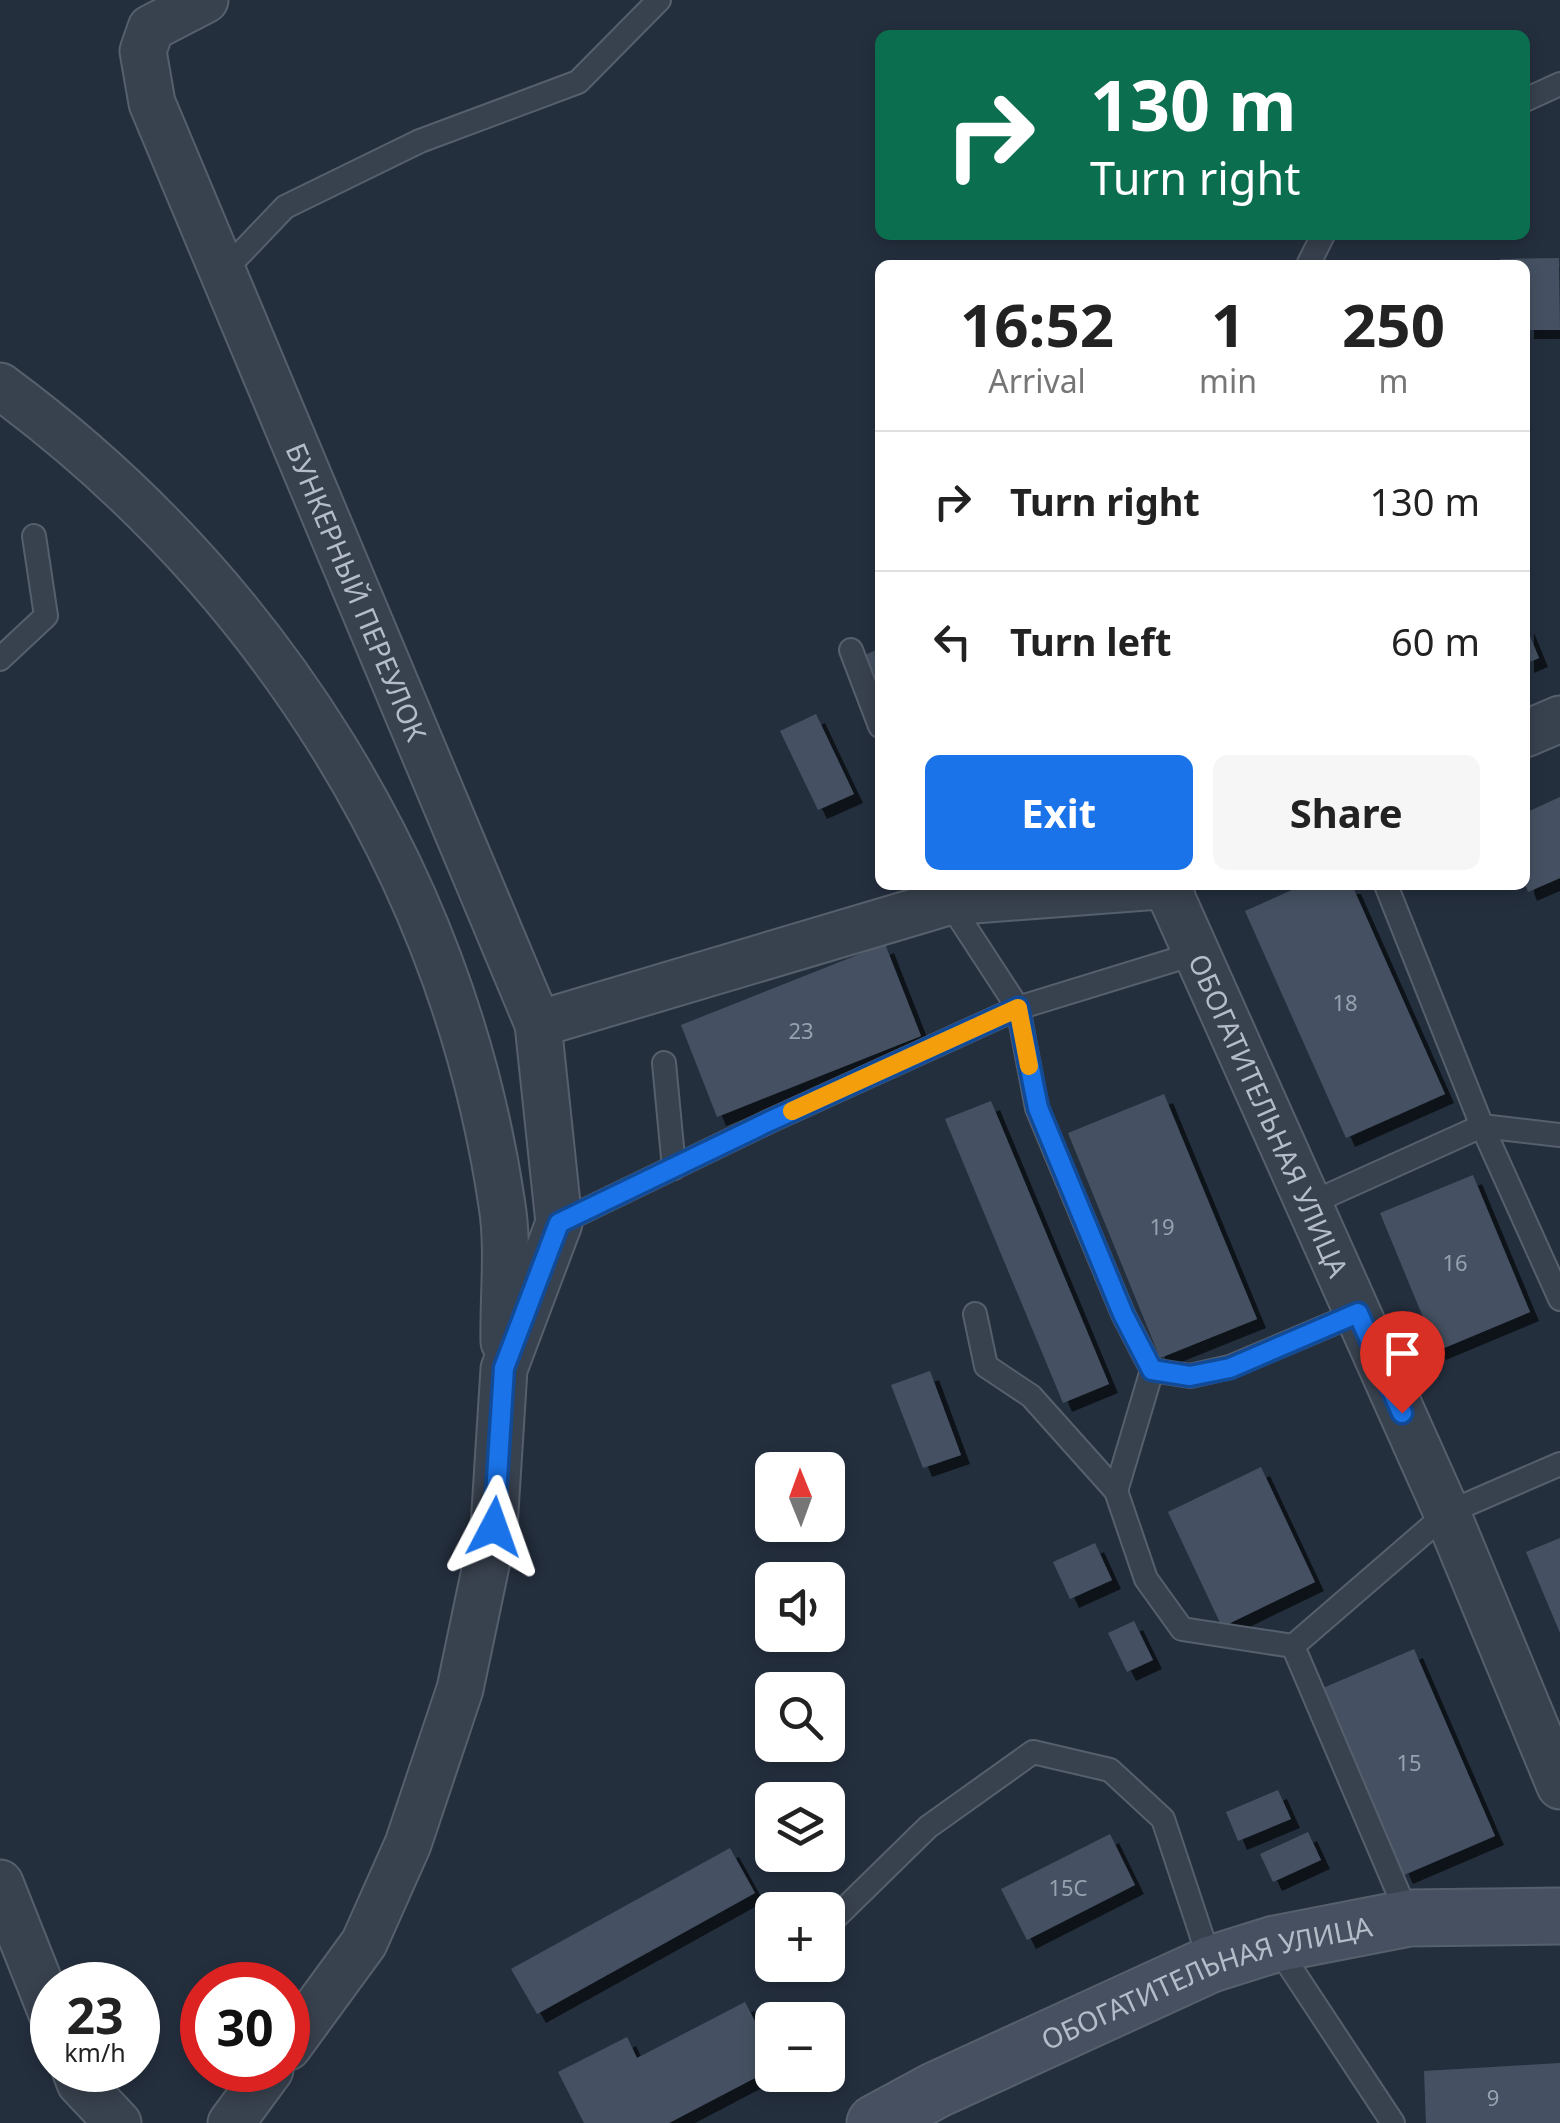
<!DOCTYPE html>
<html lang="en">
<head>
<meta charset="utf-8">
<style>
  body { margin:0; font-family:"Noto Sans",sans-serif; background:#f6f6f6; color:#222; height:100vh; display:flex; flex-direction:column; font-size:38px; white-space:nowrap }
  * { box-sizing:border-box; margin:0 }
  p { font-size:32px; color:#767676 }
  .icon { flex:none; width:55px; height:55px; fill:none; stroke:currentColor; stroke-width:2; stroke-linecap:round; stroke-linejoin:round }
  .map { position:relative; flex:1; overflow:hidden }
  .panel { position:absolute; left:875px; top:260px; width:655px; height:630px; display:flex; flex-direction:column; background:#fff; border-radius:15px; box-shadow:0 5px 15px #0003 }
  .panel>* { flex:none }
  .hud { position:absolute; left:875px; top:30px; width:655px; height:210px; border-radius:15px; box-shadow:0 5px 15px #0003; background:#0b6e4f; color:#fff; overflow:hidden }
  .needle { width:65px; rotate:359deg }
  .tools { position:absolute; left:755px; top:1452px; display:grid; gap:20px }
  .tools a { display:grid; place-items:center; width:90px; height:90px; border-radius:15px; background:#fff; box-shadow:0 5px 15px #0003; font-size:50px }
  .speed { position:absolute; left:30px; top:1962px; display:flex; gap:20px; font-size:50px; font-weight:700; text-align:center }
  .speed>* { display:grid; place-content:center; width:130px; height:130px; border-radius:50%; background:#fff; box-shadow:0 5px 15px #0003; line-height:1 }
  .speed small { font-size:25px; font-weight:400 }
  .speed .limit { border:15px solid #d22; background:#fff; color:#111 }
  .pin { position:absolute; display:grid; place-items:center; width:85px; height:85px; color:#fff; margin:-102px -42px; border-radius:50% 50% 50% 0; rotate:-45deg; box-shadow:0 0 10px #0007 }
  .pin .icon { rotate:45deg }
  .me { position:absolute; width:110px; margin:-55px; rotate:4deg; stroke-linejoin:round; filter:drop-shadow(0 0 8px #0008) }
  .turn { display:flex; align-items:center; gap:35px; height:210px; padding:0 50px; font-size:45px }
  .turn .icon { width:130px; height:130px; stroke-width:2.5 }
  .turn b { display:block; font-size:70px; line-height:85px }
  .eta { display:flex; justify-content:space-evenly; align-items:center; height:170px; text-align:center }
  .eta b { font-size:60px; font-weight:700; line-height:70px }
  .cta { display:flex; gap:20px; margin-top:auto; padding:20px 50px }
  .cta a { flex:1; height:115px; border-radius:15px; background:#1a73e8; color:#fff; font-size:40px; font-weight:700; line-height:115px; text-align:center }
  .cta a+a { background:#f6f6f6; color:#222 }
  ul { padding:0; list-style:none }
  li { display:flex; align-items:center; gap:30px; height:140px; padding:0 50px; border-top:2px solid #e0e0e0 }
  li div { flex:1 }
  li b { display:block; font-size:38px }
  li em { font-style:normal }
  .map>svg:first-child { display:block }
</style>
</head>
<body>
<div class="map">
<svg width="1560" height="2123" viewBox="0 0 1560 2123">
  <defs>
    <filter id="shadow"><feDropShadow dx="9" dy="9" stdDeviation="0" flood-color="#0009"/></filter>
  </defs>
  <rect width="100%" height="100%" fill="#242f3e"/>
  <!-- building -->
  <g fill="#455162" filter="url(#shadow)">
    <polygon points="1559,258 1560,330 1525,330 1525,265 1500,265 1500,259"/>
    <polygon points="1525,624 1539,658 1525,664"/>
    <polygon points="880,648 880,700 861,657"/>
    <polygon points="816,714 854,794 818,810 780,731"/>
    <polygon points="1560,797 1560,878 1528,892 1525,884 1525,813"/>
    <polygon points="1303,885 1352,885 1445,1094 1346,1138 1245,911"/>
    <polygon points="885,944 921,1036 717,1117 681,1025"/>
    <polygon points="1164,1094 1257,1319 1160,1358 1068,1133"/>
    <polygon points="991,1101 1109,1384 1063,1403 945,1119"/>
    <polygon points="1473,1175 1530,1312 1437,1351 1380,1213"/>
    <polygon points="930,1371 961,1455 923,1468 891,1385"/>
    <polygon points="1261,1467 1315,1582 1222,1627 1168,1512"/>
    <polygon points="1560,1538 1560,1633 1526,1552"/>
    <polygon points="1095,1543 1112,1580 1070,1599 1053,1562"/>
    <polygon points="1134,1621 1153,1660 1127,1672 1108,1633"/>
    <polygon points="1414,1649 1495,1836 1404,1875 1323,1688"/>
    <polygon points="1278,1790 1291,1819 1238,1841 1226,1812"/>
    <polygon points="1308,1832 1321,1860 1273,1882 1260,1854"/>
    <polygon points="1110,1834 1135,1885 1027,1940 1001,1889"/>
    <polygon points="730,1848 755,1893 537,2014 511,1969"/>
    <polygon points="745,2002 772,2054 772,2069 669,2123 584,2123 558,2072 627,2037 637,2058"/>
    <polygon points="1560,2063 1560,2123 1426,2123 1424,2071"/>
  </g>
  <g fill="none" stroke-linecap="round" stroke-linejoin="round">
    <!-- lane casing -->
    <g stroke="#565f6c" stroke-width="26">
      <g id="lane">
        <polyline points="1525,100 1560,84"/>
        <polyline points="1308,265 1323,235"/>
        <polyline points="223,272 285,207 420,141 578,82 659,0"/>
        <polyline points="851,650 880,726"/>
        <polyline points="0,659 46,616 34,536"/>
        <polyline points="1386,885 1482,1126 1560,1299"/>
        <polyline points="947,899 1018,1008 1037,1108 1123,1314 1152,1370 1190,1376 1230,1367 1358,1313"/>
        <polyline points="664,1063 674,1168"/>
        <polyline points="1309,1204 1482,1126 1560,1135"/>
        <polyline points="559,1223 770,1121 1018,1008 1197,953"/>
        <polyline points="975,1314 986,1366 1031,1396 1116,1491 1146,1579 1182,1629 1293,1646"/>
        <polyline points="1116,1491 1152,1370"/>
        <polyline points="1409,1918 1293,1646 1447,1513 1560,1464"/>
        <polyline points="831,1922 928,1827 1033,1752 1110,1770 1163,1819 1211,1964"/>
        <polyline points="1275,1944 1393,2123"/>
      </g>
    </g>
    <!-- street casing -->
    <g stroke="#565f6c" stroke-width="49">
      <g id="street">
        <path id="s1" d="M205 0 151 28 143 51 152 103 538 1024 559 1223 504 1369 494 1527 460 1689 408 1844 364 1943 288 2047"/>
        <path d="M0 386C267 583 453 875 502 1205 509 1249 503 1297 504 1342"/>
        <polyline points="1525,734 1560,719"/>
        <path id="s2" d="M1167 887 1447 1513 1560 1786"/>
        <polyline points="538,1024 948,902 1172,885"/>
        <polyline points="0,1883 52,2014"/>
        <polyline points="75,2070 80,2083 118,2123"/>
        <polyline points="231,2123 270,2070"/>
      </g>
    </g>
    <!-- secondary casing -->
    <g stroke="#565f6c" stroke-width="59">
      <g id="secondary">
        <path id="s3" d="M875 2123 936 2090 1211 1964 1275 1944 1409 1918 1560 1916"/>
      </g>
    </g>
    <!-- lane -->
    <use href="#lane" stroke="#38414e" stroke-width="22"/>
    <!-- street -->
    <use href="#street" stroke="#38414e" stroke-width="45"/>
    <!-- secondary -->
    <use href="#secondary" stroke="#465061" stroke-width="55"/>
  </g>
  <g fill="none" stroke-linecap="round" stroke-linejoin="round">
    <!-- route casing -->
    <g stroke="#114b97" stroke-width="25">
      <polyline id="route" points="494,1527 504,1368 559,1223 770,1121 1018,1008 1038,1108 1123,1314 1152,1370 1190,1376 1230,1368 1358,1313 1402,1413"/>
    </g>
    <!-- route -->
    <use href="#route" stroke="#1a73e8" stroke-width="18"/>
    <!-- slow -->
    <polyline stroke="#f59e0b" stroke-width="18" points="792,1111 1018,1008 1029,1066"/>
  </g>
  <g text-anchor="middle" dominant-baseline="central" stroke-width="8" stroke-linejoin="round" paint-order="stroke">
    <!-- number labels -->
    <g font-size="22" fill="#98a1af">
      <text x="1345" y="1002">18</text>
      <text x="801" y="1030">23</text>
      <text x="1162" y="1226">19</text>
      <text x="1455" y="1262">16</text>
      <text x="1409" y="1762">15</text>
      <text x="1068" y="1887">15С</text>
      <text x="1493" y="2097">9</text>
    </g>
    <!-- street labels -->
    <g font-size="28" fill="#b4bcc9" stroke="#1d2633">
      <text stroke="none"><textPath href="#s1" startOffset="668">БУНКЕРНЫЙ ПЕРЕУЛОК</textPath></text>
      <text stroke="none"><textPath href="#s2" startOffset="250">ОБОГАТИТЕЛЬНАЯ УЛИЦА</textPath></text>
      <text stroke="none"><textPath href="#s3" startOffset="362">ОБОГАТИТЕЛЬНАЯ УЛИЦА</textPath></text>
    </g>
  </g>
</svg>
<div class="tools">
<a><svg class="needle" viewBox="-14 -14 28 28"><path d="M0-13l5 13h-10z" fill="#e53935"/><path d="M0 13l5-13h-10z" fill="#767676"/></svg></a>
<a><svg class="icon" aria-label="sound" viewBox="0 0 24 24"><path d="M4 9h4l5-4v14l-5-4H4zM17 9q2 3 0 6"/></svg></a>
<a><svg class="icon" aria-label="search" viewBox="0 0 24 24"><circle cx="10" cy="10" r="6"/><path d="M15 15l6 6"/></svg></a>
<a><svg class="icon" aria-label="layers" viewBox="0 0 24 24"><path d="M12 4l9 5-9 5-9-5zM3 14l9 5 9-5"/></svg></a>
<a>+</a>
<a>−</a>
</div>
<div class="speed"><div>23<small>km/h</small></div><div class="limit">30</div></div>
<div class="pin" style="left:1402px;top:1413px;background:#d93025"><svg class="icon" aria-label="arrive" viewBox="0 0 24 24"><path d="M6 21V4h12l-3 4 3 4H6"/></svg></div>
<svg class="me" style="left:494px;top:1527px" viewBox="-20 -20 40 40"><path d="M0-17L14 15 0 8-14 15z" fill="#1a73e8" stroke="#fff" stroke-width="4"/></svg>
<div class="hud">
<div class="turn"><svg class="icon" aria-label="right" viewBox="0 0 24 24"><path d="M7 20v-9h11M14 6l5 5-5 5"/></svg><div><b>130 m</b>Turn right</div></div>
</div>
<section class="panel">
<div class="eta">
<div><b>16:52</b><p>Arrival</p></div>
<div><b>1</b><p>min</p></div>
<div><b>250</b><p>m</p></div>
</div>
<ul>
<li><svg class="icon" aria-label="right" viewBox="0 0 24 24"><path d="M7 20v-9h11M14 6l5 5-5 5"/></svg><div><b>Turn right</b></div><em>130 m</em></li>
<li><svg class="icon" aria-label="left" viewBox="0 0 24 24"><path d="M17 20v-9H6M10 6l-5 5 5 5"/></svg><div><b>Turn left</b></div><em>60 m</em></li>
</ul>
<div class="cta"><a>Exit</a><a>Share</a></div>
</section>
</div>
</body>
</html>
